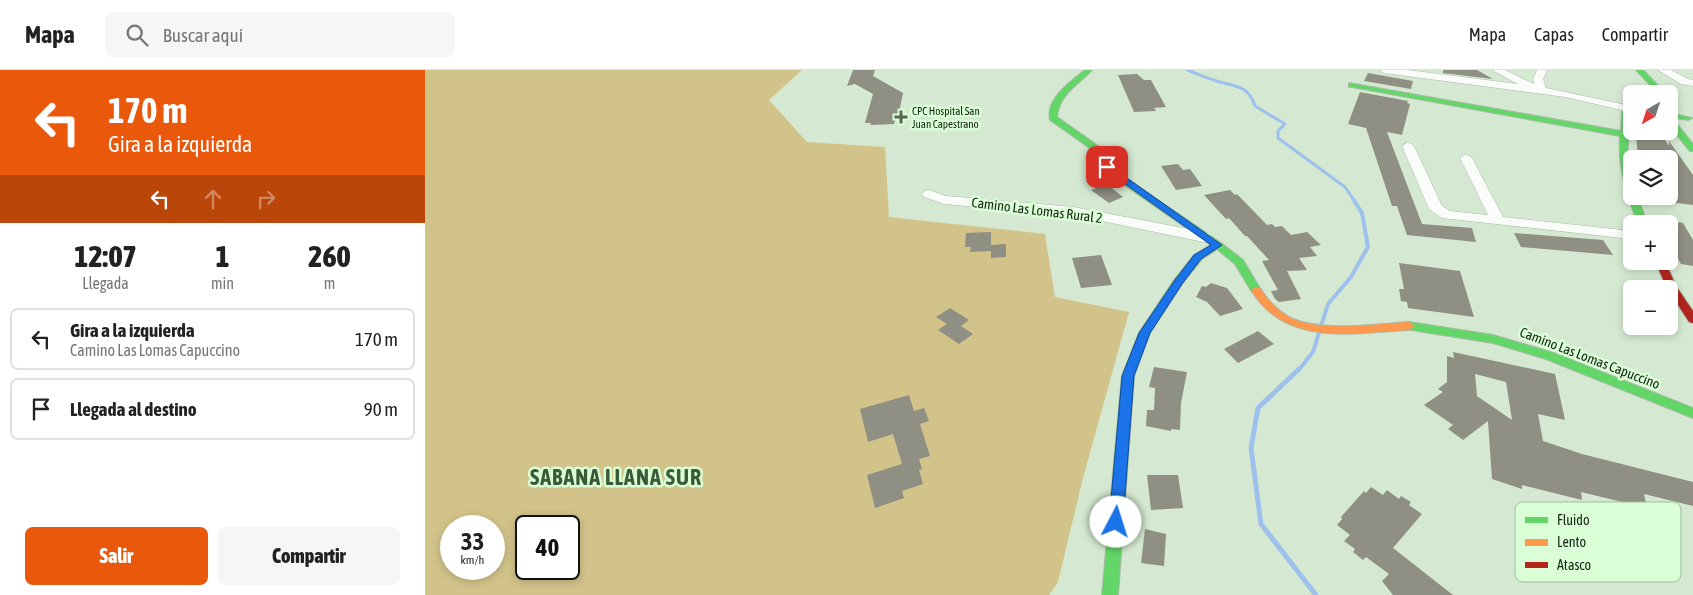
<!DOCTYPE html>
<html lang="es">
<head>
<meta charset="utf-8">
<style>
  body { margin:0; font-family:"Asap Condensed",sans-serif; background:#f6f6f6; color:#222; height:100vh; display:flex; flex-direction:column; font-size:19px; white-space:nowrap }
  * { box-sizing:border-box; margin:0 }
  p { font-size:16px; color:#767676 }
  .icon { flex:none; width:28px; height:28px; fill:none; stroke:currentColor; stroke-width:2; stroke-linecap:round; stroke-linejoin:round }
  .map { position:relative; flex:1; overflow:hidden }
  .sheet { display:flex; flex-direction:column; background:#fff; width:425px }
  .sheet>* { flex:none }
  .guide { background:#ea580c; color:#fff; overflow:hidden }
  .needle { width:32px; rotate:219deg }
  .tools { position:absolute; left:1198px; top:15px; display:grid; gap:10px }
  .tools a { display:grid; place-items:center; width:55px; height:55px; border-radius:8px; background:#fff; box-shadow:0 2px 8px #0003; font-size:25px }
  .speed { position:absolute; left:15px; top:445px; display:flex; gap:10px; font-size:25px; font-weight:700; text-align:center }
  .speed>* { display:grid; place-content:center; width:65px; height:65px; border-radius:50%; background:#fff; box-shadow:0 2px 8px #0003; line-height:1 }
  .speed small { font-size:12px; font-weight:400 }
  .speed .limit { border:2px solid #111; border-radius:8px; background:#fff; color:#111 }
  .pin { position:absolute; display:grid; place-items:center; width:42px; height:42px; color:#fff; margin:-21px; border-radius:10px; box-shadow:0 2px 8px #0006 }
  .me { position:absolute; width:55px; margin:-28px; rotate:5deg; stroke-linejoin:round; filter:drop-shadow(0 0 4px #0008) }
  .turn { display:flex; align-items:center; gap:18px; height:105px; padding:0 25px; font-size:22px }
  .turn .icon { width:65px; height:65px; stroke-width:2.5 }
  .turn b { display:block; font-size:35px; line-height:42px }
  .lanes { display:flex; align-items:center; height:48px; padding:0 25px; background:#0003; justify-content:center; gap:25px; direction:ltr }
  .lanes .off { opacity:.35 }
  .eta { display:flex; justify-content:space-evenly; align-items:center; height:85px; text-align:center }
  .eta b { font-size:30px; font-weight:800; line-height:35px }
  .cta { display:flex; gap:10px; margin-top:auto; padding:10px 25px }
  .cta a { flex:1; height:58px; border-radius:8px; background:#ea580c; color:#fff; font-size:20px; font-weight:800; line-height:58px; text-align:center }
  .cta a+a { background:#f6f6f6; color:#222 }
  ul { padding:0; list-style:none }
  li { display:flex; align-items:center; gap:15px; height:62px; margin:0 10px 8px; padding:0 15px; border:2px solid #e0e0e0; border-radius:8px }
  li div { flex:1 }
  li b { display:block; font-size:19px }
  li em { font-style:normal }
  header { display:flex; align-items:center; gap:30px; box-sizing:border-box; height:70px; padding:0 25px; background:#fff; border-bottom:1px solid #e0e0e0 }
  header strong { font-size:24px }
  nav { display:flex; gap:28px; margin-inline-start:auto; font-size:18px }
  .search { width:350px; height:45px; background:#f6f6f6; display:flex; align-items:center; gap:12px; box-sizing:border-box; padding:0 18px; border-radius:8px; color:#767676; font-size:19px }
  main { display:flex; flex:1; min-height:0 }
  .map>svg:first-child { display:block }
</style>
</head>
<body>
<header>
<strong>Mapa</strong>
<div class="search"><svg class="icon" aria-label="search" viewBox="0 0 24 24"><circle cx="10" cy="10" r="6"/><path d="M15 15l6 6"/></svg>Buscar aquí</div>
<nav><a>Mapa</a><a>Capas</a><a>Compartir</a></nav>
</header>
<main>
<section class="sheet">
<div class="guide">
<div class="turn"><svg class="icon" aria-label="left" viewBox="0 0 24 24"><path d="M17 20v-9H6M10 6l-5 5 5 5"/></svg><div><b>170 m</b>Gira a la izquierda</div></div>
<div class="lanes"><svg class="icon" aria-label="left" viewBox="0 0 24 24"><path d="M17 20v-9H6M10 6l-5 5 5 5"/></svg><svg class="icon off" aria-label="ahead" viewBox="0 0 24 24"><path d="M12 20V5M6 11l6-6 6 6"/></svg><svg class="icon off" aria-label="right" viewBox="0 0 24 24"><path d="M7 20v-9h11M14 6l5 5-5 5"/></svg></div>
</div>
<div class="eta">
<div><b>12:07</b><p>Llegada</p></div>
<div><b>1</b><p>min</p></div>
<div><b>260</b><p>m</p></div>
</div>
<ul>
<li><svg class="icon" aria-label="left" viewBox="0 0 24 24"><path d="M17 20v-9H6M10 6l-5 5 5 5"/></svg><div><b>Gira a la izquierda</b><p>Camino Las Lomas Capuccino</p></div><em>170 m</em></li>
<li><svg class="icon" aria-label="arrive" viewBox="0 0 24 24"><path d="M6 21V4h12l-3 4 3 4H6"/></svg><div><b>Llegada al destino</b></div><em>90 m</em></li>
</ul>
<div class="cta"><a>Salir</a><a>Compartir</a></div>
</section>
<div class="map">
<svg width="1268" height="525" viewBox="0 0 1268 525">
  <rect width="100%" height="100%" fill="#d5e9d2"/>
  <!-- forest -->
  <path fill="#d2c38a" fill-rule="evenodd" d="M0 0H377L344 30 382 72 460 77 464 147 620 164 630 227 704 242 658 408 633 512 624 525H0ZM26 456H69V499H26ZM101 456H144V499H101Z"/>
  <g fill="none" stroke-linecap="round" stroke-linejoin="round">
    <!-- stream-far2 -->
    <path stroke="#9ec0ec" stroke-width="3" d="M762 0C771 3 780 8 789 10 807 17 823 13 830 36L860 54 853 61V68L920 117 929 130"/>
    <!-- stream-far1 -->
    <polyline stroke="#9ec0ec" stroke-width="4" points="873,301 888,282 903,234 926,207 943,177 937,143 928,129"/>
    <!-- stream -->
    <polyline stroke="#9ec0ec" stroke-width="5" points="874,299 833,338 826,378 836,454 891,525"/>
  </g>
  <!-- building -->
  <g fill="#8f8f84" fill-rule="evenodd">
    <polygon points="428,0 450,0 448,6 478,23 473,47 471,47 469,54 445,55 446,53 440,53 448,24 430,14 422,16"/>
    <polygon points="1018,0 1052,0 1068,9 1018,3"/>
    <polygon points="943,3 988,11 986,19 939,11"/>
    <polygon points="712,4 719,10 726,10 741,37 729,38 731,41 709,42 693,5"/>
    <polygon points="935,22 983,31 982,33 985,34 977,65 962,62 997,154 1047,158 1051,172 982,165 972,136 967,136 941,58 923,54"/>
    <polygon points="1211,64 1238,67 1244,76 1244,71 1268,105 1268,135 1244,132 1244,89 1213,89"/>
    <polygon points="753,94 758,100 765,99 777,116 751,120 736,96"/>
    <polygon points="681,114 684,116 698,127 684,133 666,120"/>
    <polygon points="805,120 810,125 812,124 842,155 847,154 850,157 857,156 866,165 882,162 896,175 885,177 892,186 874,188 882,200 862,201 876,229 854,232 850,229 846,221 853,220 837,191 844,190 822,166 820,166 804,148 801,149 779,125"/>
    <polygon points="1244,151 1258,153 1268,170 1268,196 1256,194 1244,172"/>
    <polygon points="566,162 566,181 545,182 546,177 540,177 541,163"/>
    <polygon points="1089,163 1178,170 1188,185 1096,177"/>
    <polygon points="581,174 581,187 566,188 566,175"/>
    <polygon points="676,185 687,215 656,218 647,188"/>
    <polygon points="974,193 1035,201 1049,247 983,238 982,232 976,231 974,219 979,219"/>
    <polygon points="786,213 802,218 818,239 795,246 782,232 771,227 777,216 781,217"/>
    <polygon points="525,238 544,250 536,256 548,264 534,274 513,260 522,254 511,247"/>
    <polygon points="833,261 849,274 813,293 799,279"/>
    <path d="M1028 282 1130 304 1140 350 1113 344 1118 371 1157 384 1268 412V436L1219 424 1222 438 1156 422 1157 430 1097 415V419L1067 409 1063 351 1038 370 1023 359 1028 355 999 335 1018 322 1013 319 1022 312V286L1029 288ZM1050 304 1081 312 1087 350 1052 326Z"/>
    <polygon points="729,297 762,302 756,333 755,360 746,359 746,361 721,356 722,340 729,340 730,318 724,317"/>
    <polygon points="484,325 489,341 499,338 504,351 495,354 505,386 494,389 497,399 494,400 498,414 477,421 479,428 450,438 442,405 477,394 468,364 443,372 435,339"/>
    <polygon points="722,405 753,405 758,438 726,440"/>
    <polygon points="946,417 958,425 962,420 974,429 976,426 986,432 984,435 997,444 968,478 1028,525 968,525 957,511 964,504 941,487 938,490 928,482 930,479 919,471 925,465 912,455 917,449 916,447 939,421 941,423"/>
    <polygon points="720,459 741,464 739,496 716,493"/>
  </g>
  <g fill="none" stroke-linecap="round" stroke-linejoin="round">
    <!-- street casing -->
    <g stroke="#abbba9" stroke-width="1">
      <g id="street">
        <polygon points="954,0 983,0 1093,14 1067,0 1080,0 1109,14 1108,9 1112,0 1122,0 1118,9 1121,18 1206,36 1206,42 1140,27 959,3"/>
        <polygon points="1233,0 1246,0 1263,9 1268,10 1268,16 1256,14"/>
        <polygon points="983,72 989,76 1017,136 1025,141 1063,145 1035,88 1041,84 1047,88 1078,147 1206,161 1206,169 1017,148 1004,139 977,76"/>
        <polygon points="504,120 521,126 648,137 779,162 784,164 787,167 784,170 779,172 648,145 519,134 499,127 497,124 499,121"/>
      </g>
    </g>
    <!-- fast casing -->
    <g stroke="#abbba9" stroke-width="2">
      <g id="fast">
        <path d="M660 0H667C653 15 634 24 632 47L686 85V96L698 106 796 173 818 190 836 220 835 222H827L810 194 792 179 777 189 757 214 725 263 709 306 693 525H677L697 306 714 263 749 210 769 185 786 175 692 110 678 97 679 88 625 50C620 29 646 11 660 0Z"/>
        <polygon points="1211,0 1218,0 1241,24 1234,24"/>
        <path d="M924 13 1196 61 1197 42 1206 39 1202 88 1206 106V126H1212L1223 154H1213C1201 122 1193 100 1195 66L927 17H924Z"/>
        <polygon points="1244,43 1267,48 1263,50 1244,47"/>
        <polygon points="1244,48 1247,48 1268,74 1268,81 1265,81 1244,55"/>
        <polygon points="984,252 1068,265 1129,283 1268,338 1268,348 1121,289 1068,273 980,259 978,256 980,253"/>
      </g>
    </g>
    <!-- slow casing -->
    <g stroke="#abbba9" stroke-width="2">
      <path id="slow" d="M831 217 835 218C843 231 854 242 868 249 900 262 950 254 984 252L990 256 984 260C927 263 861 277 826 220Z"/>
    </g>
    <!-- jam casing -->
    <g stroke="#abbba9" stroke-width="2">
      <polygon id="jam" points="1230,191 1240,191 1251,216 1268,241 1268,253 1264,252 1241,216"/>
    </g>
    <!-- street -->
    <use href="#street" fill="#f9fcf8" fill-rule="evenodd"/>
    <!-- fast -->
    <use href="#fast" fill="#63d668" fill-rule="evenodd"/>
    <!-- slow -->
    <use href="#slow" fill="#ff974d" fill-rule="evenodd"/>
    <!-- jam -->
    <use href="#jam" fill="#b3261e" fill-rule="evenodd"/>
  </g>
  <!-- route -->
  <polygon fill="#1a73e8" stroke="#114b97" points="682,94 797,175 776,189 757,214 725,263 709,306 698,452 696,456 691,458 686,456 684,452 697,306 714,263 750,210 769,185 786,175 679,99 678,97"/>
  <!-- markers -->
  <path fill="#596856" stroke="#daffd6" stroke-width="2" d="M473.5 39.5h5v5h5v5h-5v5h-5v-5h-5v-5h5z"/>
  <g text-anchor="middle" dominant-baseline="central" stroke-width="5" stroke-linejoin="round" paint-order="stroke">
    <!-- far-poi labels -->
    <g font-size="11" fill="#162314" stroke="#daffd6" text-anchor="start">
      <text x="487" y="41">CPC Hospital San<tspan x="487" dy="13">Juan Capestrano</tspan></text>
    </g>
    <!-- street labels -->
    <g font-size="14" fill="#162314" stroke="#daffd6">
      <text transform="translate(612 140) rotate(7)">Camino Las Lomas Rural 2</text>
      <text transform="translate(1165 288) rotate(21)">Camino Las Lomas Capuccino</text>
    </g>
    <!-- near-district labels -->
    <g font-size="22" font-weight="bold" letter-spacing="1" fill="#3b5a38" stroke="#daffd6">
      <text x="191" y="407">SABANA LLANA SUR</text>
    </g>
  </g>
  <!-- legend -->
  <rect x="1090" y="432" width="166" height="80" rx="8" fill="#daffd6" stroke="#9fbd9c" stroke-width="1"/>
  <rect x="1100" y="447" width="23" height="6" fill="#63d668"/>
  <rect x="1100" y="469" width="23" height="7" fill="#ff974d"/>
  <rect x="1100" y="492" width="23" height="6" fill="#b3261e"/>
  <g font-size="14" fill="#162314">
    <text x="1132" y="455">Fluido</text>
    <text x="1132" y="477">Lento</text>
    <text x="1132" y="500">Atasco</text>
  </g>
</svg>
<div class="tools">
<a><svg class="needle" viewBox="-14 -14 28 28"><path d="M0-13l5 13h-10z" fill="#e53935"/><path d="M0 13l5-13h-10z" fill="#767676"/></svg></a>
<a><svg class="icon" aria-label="layers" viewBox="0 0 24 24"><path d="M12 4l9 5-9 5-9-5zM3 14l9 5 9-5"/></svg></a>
<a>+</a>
<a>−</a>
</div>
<div class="speed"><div>33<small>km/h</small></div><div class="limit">40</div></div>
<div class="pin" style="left:682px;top:97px;background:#d93025"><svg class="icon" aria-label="arrive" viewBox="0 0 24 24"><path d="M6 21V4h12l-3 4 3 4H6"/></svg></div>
<svg class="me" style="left:691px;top:452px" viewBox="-20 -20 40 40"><circle r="19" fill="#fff"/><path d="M0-13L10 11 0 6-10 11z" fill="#1a73e8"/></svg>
</div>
</main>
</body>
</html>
